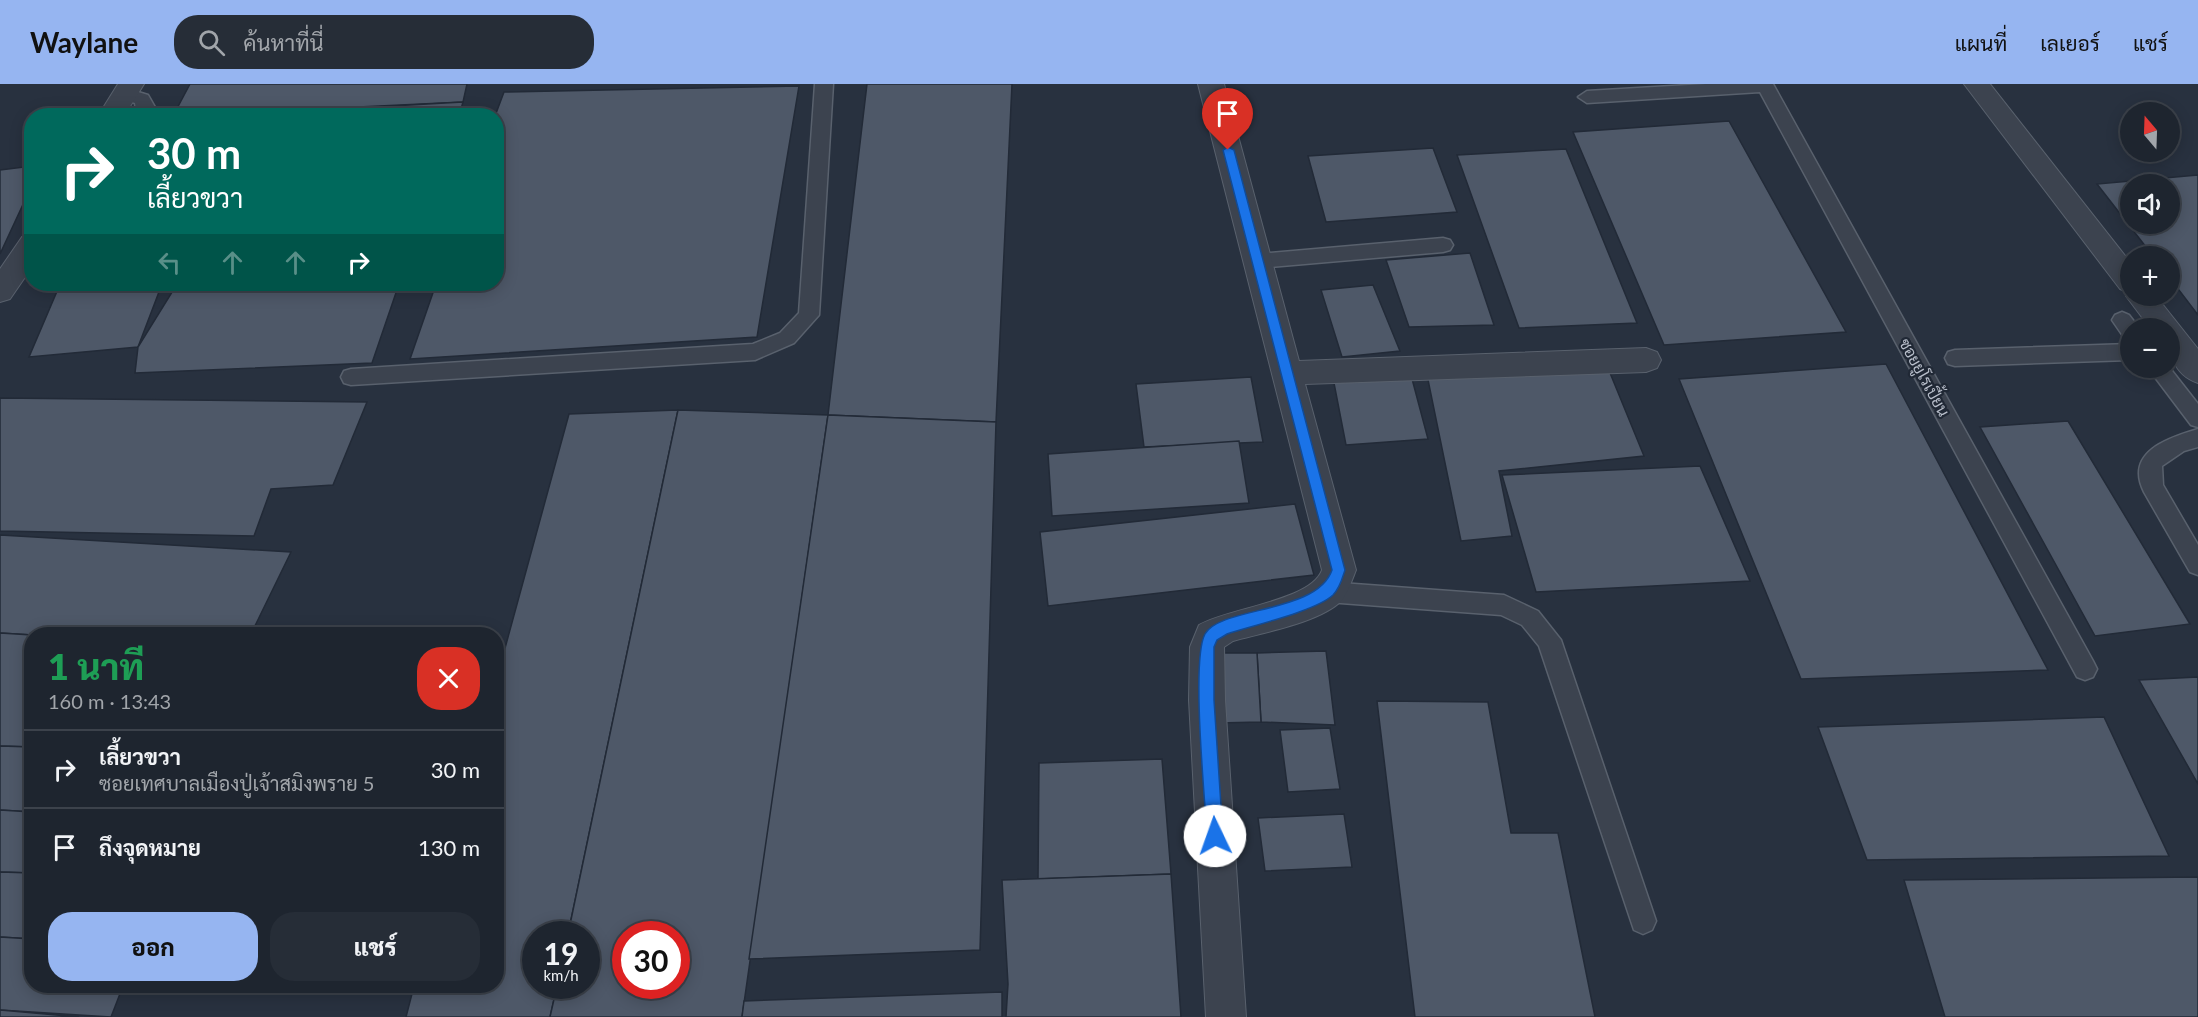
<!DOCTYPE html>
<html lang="th">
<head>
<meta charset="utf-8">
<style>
  body { margin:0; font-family:Lato,Sarabun,sans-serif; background:#262d37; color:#f1f3f6; height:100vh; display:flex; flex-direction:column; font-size:22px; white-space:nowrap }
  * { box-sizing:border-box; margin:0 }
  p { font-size:20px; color:#a1a5aa }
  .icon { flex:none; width:33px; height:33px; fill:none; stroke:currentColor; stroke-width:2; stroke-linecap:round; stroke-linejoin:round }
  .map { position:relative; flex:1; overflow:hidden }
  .panel { position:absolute; left:24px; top:543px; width:480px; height:366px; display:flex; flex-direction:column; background:#1e252f; border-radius:24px; box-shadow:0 3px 15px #0003,0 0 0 2px #3c424b }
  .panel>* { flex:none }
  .banner { position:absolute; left:24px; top:24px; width:480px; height:183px; border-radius:24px; box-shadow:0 3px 15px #0003,0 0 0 2px #3c424b; background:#00695c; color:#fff; overflow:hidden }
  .needle { width:39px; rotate:341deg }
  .tools { position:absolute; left:2120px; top:18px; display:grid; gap:12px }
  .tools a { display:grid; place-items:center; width:60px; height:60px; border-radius:50%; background:#1e252f; box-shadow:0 3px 15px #0003,0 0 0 2px #3c424b; font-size:30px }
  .speed { position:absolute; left:522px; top:837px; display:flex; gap:12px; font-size:30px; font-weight:700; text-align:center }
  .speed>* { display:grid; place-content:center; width:78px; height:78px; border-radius:50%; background:#1e252f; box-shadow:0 3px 15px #0003,0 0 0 2px #3c424b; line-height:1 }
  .speed small { font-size:15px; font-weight:400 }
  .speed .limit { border:9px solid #d22; background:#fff; color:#111 }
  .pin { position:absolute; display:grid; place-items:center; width:51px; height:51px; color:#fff; margin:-62px -26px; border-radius:50% 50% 50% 0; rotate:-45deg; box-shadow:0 0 6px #0007 }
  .pin .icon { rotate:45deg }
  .me { position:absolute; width:66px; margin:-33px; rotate:357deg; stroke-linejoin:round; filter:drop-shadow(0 0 4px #0008) }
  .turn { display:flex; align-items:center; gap:21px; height:126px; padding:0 24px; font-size:27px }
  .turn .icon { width:78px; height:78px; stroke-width:2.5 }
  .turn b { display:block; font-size:42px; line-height:51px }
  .lanes { display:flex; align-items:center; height:57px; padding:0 24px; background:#0003; justify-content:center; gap:30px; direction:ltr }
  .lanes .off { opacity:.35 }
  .round { display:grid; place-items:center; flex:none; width:63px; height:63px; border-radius:24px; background:#262d37 }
  .head { display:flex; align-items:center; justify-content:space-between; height:102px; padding:0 24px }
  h1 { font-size:36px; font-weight:800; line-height:45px; color:#1e9e55 }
  .button { display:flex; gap:12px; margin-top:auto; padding:12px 24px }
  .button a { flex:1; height:69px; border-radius:24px; background:#96b5f1; color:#111; font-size:24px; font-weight:800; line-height:69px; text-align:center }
  .button a+a { background:#262d37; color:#f1f3f6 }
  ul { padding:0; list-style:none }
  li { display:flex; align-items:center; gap:18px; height:78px; padding:0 24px; border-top:2px solid #3c424b }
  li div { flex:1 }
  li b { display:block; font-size:22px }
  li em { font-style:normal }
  header { display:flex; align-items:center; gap:36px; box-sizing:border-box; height:84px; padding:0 30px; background:#96b5f1; color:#111 }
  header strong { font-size:28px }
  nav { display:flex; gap:33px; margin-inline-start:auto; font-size:21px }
  .search { width:420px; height:54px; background:#262d37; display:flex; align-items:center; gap:15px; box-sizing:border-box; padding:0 21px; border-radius:24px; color:#a1a5aa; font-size:22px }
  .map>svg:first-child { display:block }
</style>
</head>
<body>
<header>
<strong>Waylane</strong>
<div class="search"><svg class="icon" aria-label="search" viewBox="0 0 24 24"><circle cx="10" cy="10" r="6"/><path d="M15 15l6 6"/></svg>ค้นหาที่นี่</div>
<nav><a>แผนที่</a><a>เลเยอร์</a><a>แชร์</a></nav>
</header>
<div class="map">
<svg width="2198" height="933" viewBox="0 0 2198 933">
  <rect width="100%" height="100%" fill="#28313f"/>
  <!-- building -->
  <g fill="#4e5868" stroke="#222a37" stroke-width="1.5" fill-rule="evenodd">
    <polygon points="190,0 467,0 463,18 173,32"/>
    <polygon points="867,0 1012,0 996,338 828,331"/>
    <polygon points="799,2 757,253 410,275 436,200 496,200 495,32 504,8"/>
    <polygon points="463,18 459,32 216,32"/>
    <polygon points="1729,37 1846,248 1664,261 1573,48"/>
    <polygon points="1433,64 1457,128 1326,138 1308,72"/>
    <polygon points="1566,65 1637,239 1519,244 1457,71"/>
    <polygon points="32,82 32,101 0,170 0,86"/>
    <path d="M2198 91V231L2169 193V172H2153L2097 100ZM2130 100H2169V140H2130Z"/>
    <polygon points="1470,169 1494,241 1409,243 1386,176"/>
    <polygon points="118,200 162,200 138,263 29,273 58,205"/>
    <polygon points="177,200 399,200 372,279 135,289 138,263"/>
    <polygon points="1373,201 1400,267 1342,273 1321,206"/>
    <polygon points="1886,280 2048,586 1801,595 1679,295"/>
    <polygon points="1608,284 1644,372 1499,387 1512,452 1461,457 1427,291"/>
    <polygon points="1411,291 1428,355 1346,361 1333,294"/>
    <polygon points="1251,293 1263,358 1144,363 1136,300"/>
    <polygon points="0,314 367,318 333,401 271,405 254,452 0,447"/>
    <polygon points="678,326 568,850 536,850 536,902 557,902 550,933 406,933 414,902 496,902 496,597 569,330"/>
    <path d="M678 326 828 331 742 933H550L557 902H586V850H568ZM626 850H676V902H626Z"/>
    <polygon points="828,331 996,338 980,866 749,875"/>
    <polygon points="2068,337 2190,540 2095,552 1980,343"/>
    <polygon points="1239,357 1249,419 1052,432 1048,370"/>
    <polygon points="1700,382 1750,497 1536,508 1502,391"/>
    <polygon points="1295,420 1314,491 1048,522 1040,448"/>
    <polygon points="0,451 291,468 251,550 32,551 0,549"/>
    <polygon points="0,549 32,551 32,663 0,662"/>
    <polygon points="1326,567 1335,641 1261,638 1257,569"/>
    <polygon points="1214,569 1257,569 1261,638 1217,639"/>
    <polygon points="2198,593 2198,700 2139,596"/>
    <polygon points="1377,617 1488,618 1511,749 1558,749 1595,933 1415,933"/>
    <polygon points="2104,633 2169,772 1867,776 1818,643"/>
    <polygon points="1330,644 1340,705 1288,708 1280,646"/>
    <polygon points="0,662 32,663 32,728 0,726"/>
    <polygon points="1162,675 1171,790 1038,795 1039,679"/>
    <polygon points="0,726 32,728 32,789 0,788"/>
    <polygon points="1344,730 1352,783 1265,787 1258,734"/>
    <polygon points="0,788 32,789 32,855 0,853"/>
    <polygon points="1171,790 1181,933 1006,933 1008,900 1002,796"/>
    <polygon points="2198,793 2198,933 1945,933 1904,796"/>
    <polygon points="0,853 32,855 32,902 123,902 111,933 0,926"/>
    <polygon points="1002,908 1002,933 742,933 744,917"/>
    <polygon points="0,926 79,933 0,933"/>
  </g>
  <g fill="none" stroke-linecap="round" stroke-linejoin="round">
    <!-- service casing -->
    <g stroke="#59616d" stroke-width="3">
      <g id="service">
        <polygon points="815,0 833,0 819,231 794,259 755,276 351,301 344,299 341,293 344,287 351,285 753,260 780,249 799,229"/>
        <polygon points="1706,0 1773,0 2093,577 2097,585 2093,593 2085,596 2077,593 1760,8 1587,19 1578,13 1587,7"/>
        <polygon points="125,4 148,11 156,25 155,32 137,32 135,19 119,14 116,10"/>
        <polygon points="1443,154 1450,156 1453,161 1450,166 1443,168 1257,184 1250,182 1247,177 1250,172 1257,170"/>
        <polygon points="2122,228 2129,231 2139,244 2130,244 2130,255 2123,252 2112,236 2115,231"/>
        <polygon points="2130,260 2130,276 1955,282 1948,280 1945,274 1948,268 1955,266"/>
        <polygon points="2169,283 2198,320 2198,343 2191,341 2148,284"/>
        <path d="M2198 345V363L2184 367 2162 382 2163 401 2198 461V491L2190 488 2144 408C2124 368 2168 354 2198 345Z"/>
        <polygon points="1327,498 1504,511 1538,527 1561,556 1656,837 1652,846 1643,850 1634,846 1539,562 1522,541 1501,531 1327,518 1319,515 1316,508 1319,501"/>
      </g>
    </g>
    <!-- minor casing -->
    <g stroke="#59616d" stroke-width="2">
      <g id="minor">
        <polygon points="118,0 144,0 124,32 98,32"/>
        <path d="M1198 0H1224L1299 277 1646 264 1657 268 1661 276 1657 284 1646 288 1305 300 1356 486C1352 496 1348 508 1342 516 1322 538 1261 549 1233 557L1224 563 1225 616 1246 933H1206L1189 616 1190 563 1199 541C1228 524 1311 517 1322 486Z"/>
        <path d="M1964 0H1990L2130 178V212H2156L2198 265V299C2172 290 2169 268 2169 244H2150L2126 212 2128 208 2120 205Z"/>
        <polygon points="32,150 32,183 10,215 0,218 0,185 22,153"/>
      </g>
    </g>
    <!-- service -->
    <use href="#service" fill="#3c434f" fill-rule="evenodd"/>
    <!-- minor -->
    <use href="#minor" fill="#3c434f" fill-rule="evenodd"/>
  </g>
  <!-- route -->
  <path fill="#1a73e8" stroke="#114b97" stroke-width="1.5" d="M1228 63 1234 66 1345 486C1342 495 1340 504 1333 511 1316 527 1251 542 1227 550L1217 556 1214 563V616L1223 752 1221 757 1215 759 1209 757 1207 752C1205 715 1191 576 1205 550 1221 522 1317 530 1332 486L1223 66Z"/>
  <g text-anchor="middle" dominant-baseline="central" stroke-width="4.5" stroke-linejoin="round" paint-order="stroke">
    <!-- street labels -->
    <g font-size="16" fill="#b8beca" stroke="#202835">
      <text transform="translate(1925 293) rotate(61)">ซอยยูโรเปี้ยน</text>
    </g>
  </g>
</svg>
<div class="tools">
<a><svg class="needle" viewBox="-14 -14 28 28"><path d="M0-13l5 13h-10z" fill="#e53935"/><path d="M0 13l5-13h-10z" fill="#a1a5aa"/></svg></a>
<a><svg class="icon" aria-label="sound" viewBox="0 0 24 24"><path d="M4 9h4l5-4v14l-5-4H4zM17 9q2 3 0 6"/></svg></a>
<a>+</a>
<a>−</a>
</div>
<div class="speed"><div>19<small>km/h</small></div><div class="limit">30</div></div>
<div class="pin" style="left:1228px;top:66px;background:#d93025"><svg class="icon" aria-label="arrive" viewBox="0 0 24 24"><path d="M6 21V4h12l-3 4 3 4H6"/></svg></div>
<svg class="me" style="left:1215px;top:752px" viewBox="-20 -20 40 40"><circle r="19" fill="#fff"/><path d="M0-13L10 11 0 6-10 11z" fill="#1a73e8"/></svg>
<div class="banner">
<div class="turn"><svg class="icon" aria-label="right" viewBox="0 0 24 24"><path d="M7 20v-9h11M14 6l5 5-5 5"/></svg><div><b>30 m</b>เลี้ยวขวา</div></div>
<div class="lanes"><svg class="icon off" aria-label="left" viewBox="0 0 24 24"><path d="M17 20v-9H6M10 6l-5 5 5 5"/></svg><svg class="icon off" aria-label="ahead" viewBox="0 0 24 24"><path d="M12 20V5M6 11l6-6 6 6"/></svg><svg class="icon off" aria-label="ahead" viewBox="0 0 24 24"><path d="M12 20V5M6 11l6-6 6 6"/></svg><svg class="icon" aria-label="right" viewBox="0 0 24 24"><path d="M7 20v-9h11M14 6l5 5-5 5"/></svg></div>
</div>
<section class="panel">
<div class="head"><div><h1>1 นาที</h1><p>160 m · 13:43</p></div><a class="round" style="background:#d93025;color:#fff"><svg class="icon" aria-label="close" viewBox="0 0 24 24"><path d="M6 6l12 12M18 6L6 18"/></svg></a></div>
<ul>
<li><svg class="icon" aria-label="right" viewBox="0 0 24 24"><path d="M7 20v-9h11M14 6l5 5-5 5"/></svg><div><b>เลี้ยวขวา</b><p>ซอยเทศบาลเมืองปู่เจ้าสมิงพราย 5</p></div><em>30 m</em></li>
<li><svg class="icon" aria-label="arrive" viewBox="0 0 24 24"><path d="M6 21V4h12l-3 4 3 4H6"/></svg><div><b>ถึงจุดหมาย</b></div><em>130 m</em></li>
</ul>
<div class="button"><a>ออก</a><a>แชร์</a></div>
</section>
</div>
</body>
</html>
